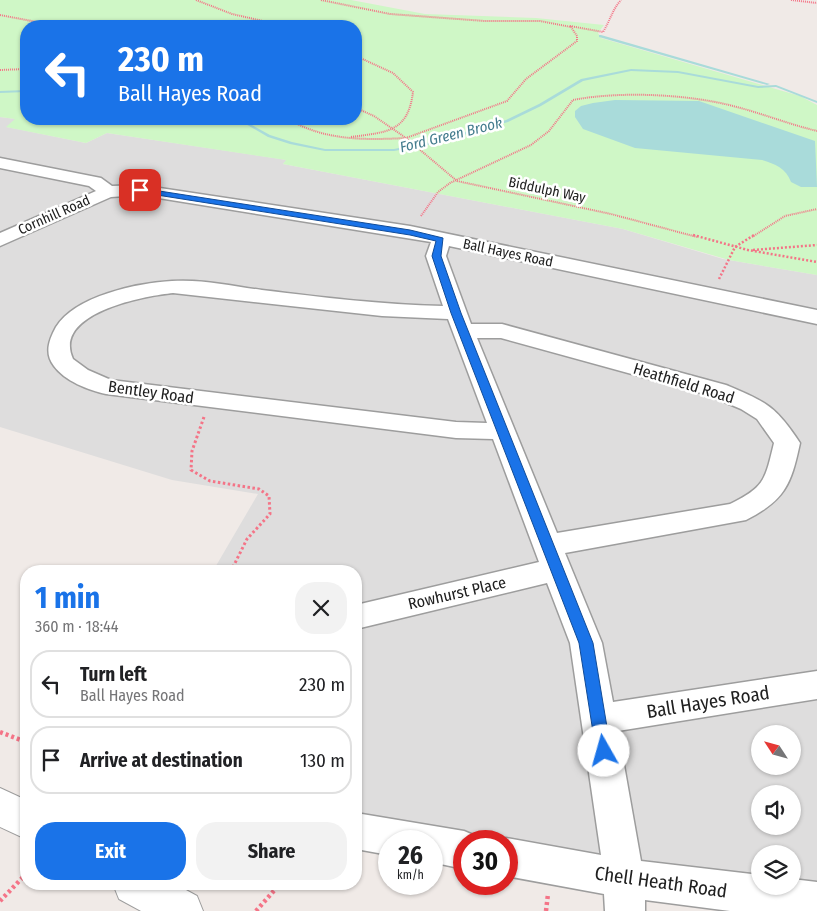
<!DOCTYPE html>
<html lang="en">
<head>
<meta charset="utf-8">
<style>
  body { margin:0; font-family:"Fira Sans Condensed",sans-serif; background:#f2f2f2; color:#202124; height:100vh; display:flex; flex-direction:column; font-size:19px; white-space:nowrap }
  * { box-sizing:border-box; margin:0 }
  p { font-size:16px; color:#757577 }
  .icon { flex:none; width:28px; height:28px; fill:none; stroke:currentColor; stroke-width:2; stroke-linecap:round; stroke-linejoin:round }
  .map { position:relative; flex:1; overflow:hidden }
  .drawer { position:absolute; left:20px; top:565px; width:342px; height:325px; display:flex; flex-direction:column; background:#fff; border-radius:20px; box-shadow:0 1px 4px #0004 }
  .drawer>* { flex:none }
  .top-card { position:absolute; left:20px; top:20px; width:342px; height:105px; border-radius:20px; box-shadow:0 1px 4px #0004; background:#1a73e8; color:#fff; overflow:hidden }
  .needle { width:32px; rotate:306deg }
  .buttons { position:absolute; left:751px; top:725px; display:grid; gap:10px }
  .buttons a { display:grid; place-items:center; width:50px; height:50px; border-radius:50%; background:#fff; box-shadow:0 1px 4px #0004; font-size:25px }
  .speed { position:absolute; left:378px; top:830px; display:flex; gap:10px; font-size:25px; font-weight:700; text-align:center }
  .speed>* { display:grid; place-content:center; width:65px; height:65px; border-radius:50%; background:#fff; box-shadow:0 1px 4px #0004; line-height:1 }
  .speed small { font-size:12px; font-weight:400 }
  .speed .limit { border:8px solid #d22; background:#fff; color:#111 }
  .pin { position:absolute; display:grid; place-items:center; width:42px; height:42px; color:#fff; margin:-21px; border-radius:10px; box-shadow:0 2px 8px #0006 }
  .me { position:absolute; width:55px; margin:-28px; rotate:353deg; stroke-linejoin:round; filter:drop-shadow(0 0 4px #0008) }
  .turn { display:flex; align-items:center; gap:18px; height:105px; padding:0 15px; font-size:22px }
  .turn .icon { width:65px; height:65px; stroke-width:2.5 }
  .turn b { display:block; font-size:35px; line-height:42px }
  .round { display:grid; place-items:center; flex:none; width:52px; height:52px; border-radius:20px; background:#f2f2f2 }
  .overview { display:flex; align-items:center; justify-content:space-between; height:85px; padding:0 15px }
  h1 { font-size:30px; font-weight:700; line-height:38px; color:#1a73e8 }
  .cta { display:flex; gap:10px; margin-top:auto; padding:10px 15px }
  .cta a { flex:1; height:58px; border-radius:20px; background:#1a73e8; color:#fff; font-size:20px; font-weight:700; line-height:58px; text-align:center }
  .cta a+a { background:#f2f2f2; color:#202124 }
  ul { padding:0; list-style:none }
  li { display:flex; align-items:center; gap:15px; height:68px; margin:0 10px 8px; padding:0 5px; border:2px solid #e0e0e0; border-radius:20px }
  li div { flex:1 }
  li b { display:block; font-size:19px }
  li em { font-style:normal }
  .map>svg:first-child { display:block }
</style>
</head>
<body>
<div class="map">
<svg width="817" height="911" viewBox="0 0 817 911">
  <rect width="100%" height="100%" fill="#f0eae7"/>
  <!-- residential -->
  <path fill="#dedddd" fill-rule="evenodd" d="M0 117 16 119 7 127 86 143 107 133 287 160 283 164 623 229 723 259 817 275V891L792 886V854H760V885L506 841H420L356 830V571H213L258 494 172 480 0 427ZM760 734H792V766H760ZM760 794H792V826H760Z"/>
  <!-- park -->
  <path fill="#cff7c6" fill-rule="evenodd" d="M0 0H351L425 14 536 18 604 25 598 33 601 38 800 96 817 105V275L729 260 623 229 283 164 286 160 107 133 86 143 6 127 15 119 0 117ZM26 26H356V119H26Z"/>
  <!-- water -->
  <path fill="#a9dbda" d="M615 100 699 101 815 141 817 187H801L791 182C786 168 775 164 762 160L635 148 583 129 575 117V111L581 106 593 103Z"/>
  <g fill="none" stroke-linecap="round" stroke-linejoin="round">
    <!-- stream -->
    <g fill="#a9dbda" fill-rule="evenodd">
      <polygon points="599,35 601,35 770,84 767,85 599,37"/>
      <polygon points="631,69 678,71 758,86 776,85 817,101 817,103 776,87 758,88 678,73 631,71 583,81 541,106 508,122 433,144 394,151 325,151 290,144 268,137 237,119 241,119 270,135 292,142 325,149 394,149 431,142 506,120 539,104 581,79"/>
      <polygon points="26,90 26,92 0,93 0,91"/>
    </g>
    <!-- minor casing -->
    <g stroke="#9d9d9d" stroke-width="3">
      <g id="minor">
        <path d="M0 158 101 178 112 186 140 185 410 226 817 310V324L449 246 446 256 471 324H502L726 385C766 402 775 405 800 443 791 485 785 500 746 520L565 553 602 643 613 702 817 671V699L618 731 641 861 760 875V886H792V879L817 882V911H730L645 900V911H605L604 894 506 876V841H498L506 838 601 855 570 643 547 583 356 629V605L539 562 493 439 456 438 106 394C88 390 65 381 54 366 44 353 49 340 56 327 75 296 137 283 172 281 202 279 232 286 262 290 322 297 382 305 443 306L426 256 431 242 140 195 111 197 0 246V233L96 191 89 186 0 168ZM173 293 382 316 448 319 487 423 456 422 111 380 88 370 73 359C52 313 144 296 173 293ZM477 338H501L708 395 741 409 757 419 774 443C765 480 765 487 730 504L557 533Z"/>
        <polygon points="356,813 464,831 478,837 480,841 464,841 464,869 431,862 431,841 389,841 389,855 356,849"/>
      </g>
    </g>
    <!-- tertiary casing -->
    <g stroke="#9d9d9d" stroke-width="2">
      <g id="tertiary">
        <polygon points="0,788 26,800 26,839 0,827"/>
        <polygon points="113,884 175,884 197,896 203,911 141,911 119,899"/>
      </g>
    </g>
    <!-- path-far3 -->
    <g stroke="#f47487" stroke-width="2" stroke-dasharray="1 1" stroke-linecap="butt">
      <polyline points="196,0 232,14 285,26"/>
      <polyline points="321,0 390,14 485,21 540,21 571,27 577,36 577,41 526,79 507,101 406,138 374,116 356,108"/>
      <polyline points="791,0 817,3"/>
      <polyline points="0,15 58,26"/>
      <path d="M570 26 603 32C610 21 612 10 621 0"/>
      <polyline points="0,70 26,69"/>
      <path d="M288 119C325 141 365 140 406 138L457 181 611 214 697 237"/>
      <path d="M351 137C386 132 408 133 413 92L393 73 356 56"/>
      <path d="M421 216 438 192 450 183 531 145 549 131 573 100C619 91 687 94 733 106 761 113 788 124 817 131"/>
      <polyline points="752,237 785,216 817,209"/>
    </g>
    <!-- path-far2 -->
    <g stroke="#f47487" stroke-width="2.5" stroke-dasharray="2 2" stroke-linecap="butt">
      <polyline points="693,235 748,250 817,262"/>
      <polyline points="753,250 817,245"/>
      <polyline points="719,279 735,247 754,235"/>
    </g>
    <!-- path-far1 -->
    <polyline stroke="#f47487" stroke-width="3" stroke-dasharray="2.5 2.5" stroke-linecap="butt" points="204,417 192,451 191,470 210,481 259,489 269,496 270,514 247,539 231,571"/>
    <!-- path -->
    <g stroke="#f47487" stroke-width="4.5" stroke-dasharray="3 3" stroke-linecap="butt">
      <polyline points="0,732 26,742"/>
      <polyline points="0,901 26,874"/>
      <polyline points="256,911 280,884"/>
      <polyline points="546,911 548,894"/>
    </g>
    <!-- minor -->
    <use href="#minor" fill="#fff" fill-rule="evenodd"/>
    <!-- tertiary -->
    <use href="#tertiary" fill="#fff" fill-rule="evenodd"/>
  </g>
  <!-- route -->
  <polygon fill="#1a73e8" stroke="#114b97" points="140,188 410,230 443,238 441,256 461,313 593,643 611,751 609,756 604,758 598,756 596,751 579,643 451,313 432,256 436,241 410,235 138,192 137,190"/>
  <g text-anchor="middle" dominant-baseline="central" stroke-width="5" stroke-linejoin="round" paint-order="stroke">
    <!-- far-street labels -->
    <g font-size="14" fill="#202020" stroke="#fff">
      <text transform="translate(547 190) rotate(12)">Biddulph Way</text>
      <text transform="translate(54 215) rotate(-24)">Cornhill Road</text>
      <text transform="translate(508 253) rotate(12)">Ball Hayes Road</text>
    </g>
    <!-- far-water labels -->
    <g font-size="15" font-style="italic" fill="#437b8d" stroke="#fff">
      <text transform="translate(451 135) rotate(-14)">Ford Green Brook</text>
    </g>
    <!-- street labels -->
    <g font-size="16" fill="#202020" stroke="#fff">
      <text transform="translate(684 383) rotate(17)">Heathfield Road</text>
      <text transform="translate(151 392) rotate(8)">Bentley Road</text>
      <text transform="translate(457 593) rotate(-13)">Rowhurst Place</text>
    </g>
    <!-- near-street labels -->
    <g font-size="19" fill="#202020" stroke="#fff">
      <text transform="translate(708 702) rotate(-9)">Ball Hayes Road</text>
      <text transform="translate(661 882) rotate(8)">Chell Heath Road</text>
    </g>
  </g>
</svg>
<div class="buttons">
<a><svg class="needle" viewBox="-14 -14 28 28"><path d="M0-13l5 13h-10z" fill="#e53935"/><path d="M0 13l5-13h-10z" fill="#757577"/></svg></a>
<a><svg class="icon" aria-label="sound" viewBox="0 0 24 24"><path d="M4 9h4l5-4v14l-5-4H4zM17 9q2 3 0 6"/></svg></a>
<a><svg class="icon" aria-label="layers" viewBox="0 0 24 24"><path d="M12 4l9 5-9 5-9-5zM3 14l9 5 9-5"/></svg></a>
</div>
<div class="speed"><div>26<small>km/h</small></div><div class="limit">30</div></div>
<div class="pin" style="left:140px;top:190px;background:#d93025"><svg class="icon" aria-label="arrive" viewBox="0 0 24 24"><path d="M6 21V4h12l-3 4 3 4H6"/></svg></div>
<svg class="me" style="left:604px;top:751px" viewBox="-20 -20 40 40"><circle r="19" fill="#fff"/><path d="M0-13L10 11 0 6-10 11z" fill="#1a73e8"/></svg>
<div class="top-card">
<div class="turn"><svg class="icon" aria-label="left" viewBox="0 0 24 24"><path d="M17 20v-9H6M10 6l-5 5 5 5"/></svg><div><b>230 m</b>Ball Hayes Road</div></div>
</div>
<section class="drawer">
<div class="overview"><div><h1>1 min</h1><p>360 m · 18:44</p></div><a class="round"><svg class="icon" aria-label="close" viewBox="0 0 24 24"><path d="M6 6l12 12M18 6L6 18"/></svg></a></div>
<ul>
<li><svg class="icon" aria-label="left" viewBox="0 0 24 24"><path d="M17 20v-9H6M10 6l-5 5 5 5"/></svg><div><b>Turn left</b><p>Ball Hayes Road</p></div><em>230 m</em></li>
<li><svg class="icon" aria-label="arrive" viewBox="0 0 24 24"><path d="M6 21V4h12l-3 4 3 4H6"/></svg><div><b>Arrive at destination</b></div><em>130 m</em></li>
</ul>
<div class="cta"><a>Exit</a><a>Share</a></div>
</section>
</div>
</body>
</html>
